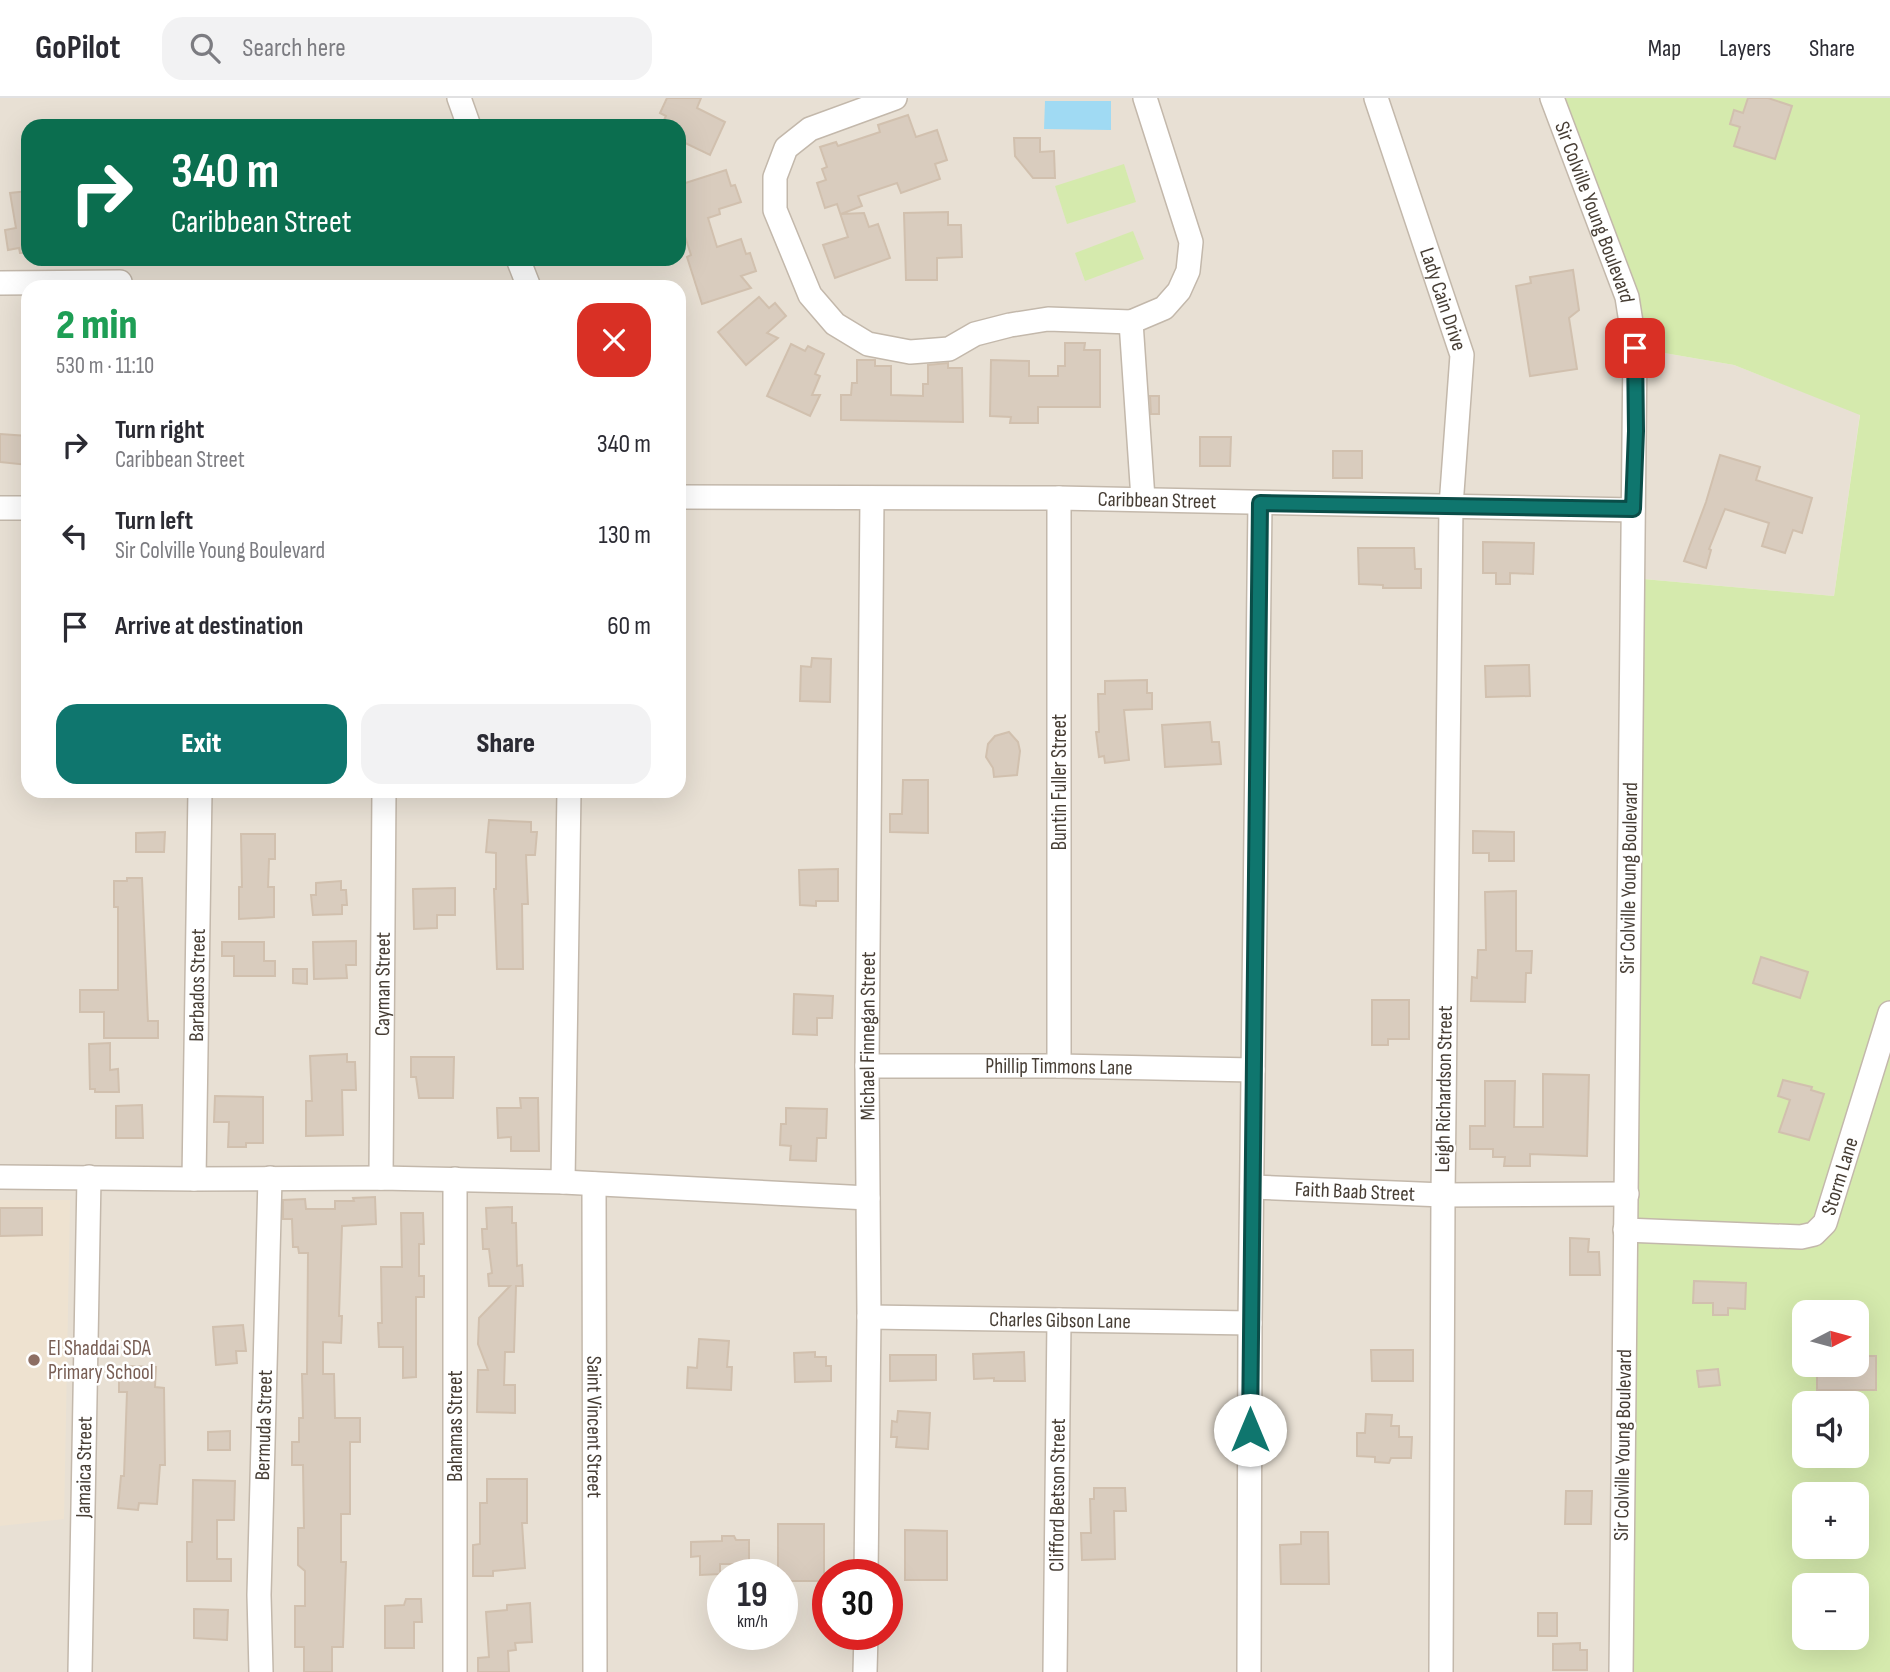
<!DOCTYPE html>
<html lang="en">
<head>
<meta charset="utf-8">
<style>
  body { margin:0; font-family:"Sofia Sans Condensed",sans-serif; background:#f2f2f3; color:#2b2b33; height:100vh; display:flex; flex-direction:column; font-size:26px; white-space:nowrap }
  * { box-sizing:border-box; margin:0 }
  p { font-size:23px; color:#7c7c81 }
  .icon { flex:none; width:38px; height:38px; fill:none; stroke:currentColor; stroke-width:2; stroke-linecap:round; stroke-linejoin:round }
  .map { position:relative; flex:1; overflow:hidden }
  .side { position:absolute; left:21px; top:182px; width:665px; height:518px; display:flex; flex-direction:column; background:#fff; border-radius:21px; box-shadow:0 7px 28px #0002 }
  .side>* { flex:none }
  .top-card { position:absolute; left:21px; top:21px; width:665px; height:147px; border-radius:21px; box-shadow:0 7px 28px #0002; background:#0b6e4f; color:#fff; overflow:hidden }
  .needle { width:46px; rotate:84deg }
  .tools { position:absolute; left:1792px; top:1202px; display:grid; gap:14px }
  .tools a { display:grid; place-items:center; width:77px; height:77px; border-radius:14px; background:#fff; box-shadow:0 7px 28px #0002; font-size:35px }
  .speed { position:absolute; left:707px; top:1461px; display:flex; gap:14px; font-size:35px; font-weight:700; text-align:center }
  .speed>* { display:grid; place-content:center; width:91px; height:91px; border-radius:50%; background:#fff; box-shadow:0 7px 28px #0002; line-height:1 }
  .speed small { font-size:18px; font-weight:400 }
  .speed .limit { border:10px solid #d22; background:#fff; color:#111 }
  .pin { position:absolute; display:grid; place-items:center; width:60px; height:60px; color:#fff; margin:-30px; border-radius:14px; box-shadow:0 4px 10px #0006 }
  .me { position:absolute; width:77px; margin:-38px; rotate:0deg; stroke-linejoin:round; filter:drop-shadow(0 0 5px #0008) }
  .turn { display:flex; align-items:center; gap:24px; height:147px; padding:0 35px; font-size:32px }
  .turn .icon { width:91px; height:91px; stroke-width:2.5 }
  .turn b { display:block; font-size:49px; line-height:60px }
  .round { display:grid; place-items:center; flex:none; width:74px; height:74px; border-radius:21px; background:#f2f2f3 }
  .overview { display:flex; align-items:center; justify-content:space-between; height:119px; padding:0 35px }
  h1 { font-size:42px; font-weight:800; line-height:52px; color:#1e9e55 }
  .primary-button { display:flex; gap:14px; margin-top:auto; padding:14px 35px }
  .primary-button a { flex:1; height:80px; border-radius:21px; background:#0f766e; color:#fff; font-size:28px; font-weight:800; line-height:80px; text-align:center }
  .primary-button a+a { background:#f2f2f3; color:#2b2b33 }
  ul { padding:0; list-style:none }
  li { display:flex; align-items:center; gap:21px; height:91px; padding:0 35px }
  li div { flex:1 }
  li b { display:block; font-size:26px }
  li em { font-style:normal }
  header { display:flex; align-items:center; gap:42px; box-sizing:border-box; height:98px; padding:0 35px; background:#fff; border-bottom:2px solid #e1e1e2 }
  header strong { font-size:33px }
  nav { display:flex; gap:38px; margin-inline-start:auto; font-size:24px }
  .search { width:490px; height:63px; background:#f2f2f3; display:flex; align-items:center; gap:18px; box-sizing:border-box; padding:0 24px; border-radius:21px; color:#7c7c81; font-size:26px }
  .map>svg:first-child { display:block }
</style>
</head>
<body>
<header>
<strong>GoPilot</strong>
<div class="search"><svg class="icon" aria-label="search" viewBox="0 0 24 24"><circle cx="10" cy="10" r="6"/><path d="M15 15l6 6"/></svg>Search here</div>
<nav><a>Map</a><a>Layers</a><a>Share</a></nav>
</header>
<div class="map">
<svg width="1890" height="1574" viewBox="0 0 1890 1574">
  <rect width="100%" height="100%" fill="#f4eee6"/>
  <!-- residential -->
  <path fill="#e8e0d4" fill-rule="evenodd" d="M0 0H1552L1635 250 1734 267 1860 316 1834 498 1632 480 1634 1574H0ZM28 28H679V161H28ZM28 189H679V693H28ZM723 1477H782V1536H723ZM828 1477H887V1536H828Z"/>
  <!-- education -->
  <polygon fill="#eee2d0" points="0,1102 70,1102 64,1421 0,1428"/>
  <!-- green -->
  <g fill="#d5eaad" fill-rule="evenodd">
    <path d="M1552 0H1890V1574H1634L1632 480 1834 498 1860 317 1734 267 1635 250ZM1804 1214H1857V1267H1804ZM1804 1306H1857V1358H1804ZM1804 1396H1857V1449H1804ZM1804 1488H1857V1540H1804Z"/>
    <polygon points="1124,66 1136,104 1067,126 1055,88"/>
    <polygon points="1133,133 1144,161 1085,183 1075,155"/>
  </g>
  <!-- water -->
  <polygon fill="#a0daf3" points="1045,3 1111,3 1111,32 1044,31"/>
  <!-- building -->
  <g fill="#d9ccbe" stroke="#d1c0ae" stroke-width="2">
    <polygon points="667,0 701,0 697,10 725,24 710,57 679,42 679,28 661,28 666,18 660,15"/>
    <polygon points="1748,0 1768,0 1792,8 1775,61 1734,48 1740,29 1730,26 1734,12 1743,15"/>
    <polygon points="908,17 916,39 937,32 947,62 935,66 940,81 901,95 897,85 858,98 862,108 841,116 864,115 869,129 878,126 890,160 835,180 823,147 848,139 837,106 825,110 817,85 826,82 822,71 827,69 820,49 836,44 838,48 880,34 878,27"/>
    <polygon points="1014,40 1040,40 1040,54 1054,53 1055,80 1033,80 1015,58"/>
    <polygon points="726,72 731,88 735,87 741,104 719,111 720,116 708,120 717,149 741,141 746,156 750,155 756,173 741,178 751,190 702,206 687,159 691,157 679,120 679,87"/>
    <polygon points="28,93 28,155 20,155 19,150 8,152 5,132 16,130 10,95"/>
    <polygon points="948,114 948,127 961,127 962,159 937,160 937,182 906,182 904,115"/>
    <polygon points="1573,172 1579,212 1569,220 1577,271 1530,278 1516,188 1531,185 1530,179"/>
    <polygon points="759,199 769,210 775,205 786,218 767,235 778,240 746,267 718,234"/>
    <polygon points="1065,245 1085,245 1084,252 1100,252 1100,309 1038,309 1038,325 1010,325 1011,319 990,318 991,262 1029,263 1029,278 1058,278 1058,268 1065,268"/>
    <polygon points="791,246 805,253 808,248 824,256 815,276 820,278 812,297 820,297 810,318 767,298"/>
    <polygon points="857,262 875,262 875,268 891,268 891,297 923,298 923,286 928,286 928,267 948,265 948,270 962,270 963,324 841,322 841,297 851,297 852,285 857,285"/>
    <polygon points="1150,298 1159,298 1159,316 1151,316"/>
    <polygon points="0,336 28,338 28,367 0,364"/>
    <polygon points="1200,339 1231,339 1230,368 1200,368"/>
    <rect x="1333" y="353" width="29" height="27"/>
    <polygon points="1720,357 1760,369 1756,382 1812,400 1802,435 1793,432 1785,455 1762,448 1769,425 1725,411 1709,451 1711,452 1706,470 1684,463 1706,404"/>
    <polygon points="1483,444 1534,445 1533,476 1510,475 1510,486 1496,486 1496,475 1483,475"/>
    <polygon points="1358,450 1414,450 1415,471 1421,471 1421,490 1383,490 1383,487 1359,486"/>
    <polygon points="812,560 831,561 830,604 800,603 801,568 811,569"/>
    <polygon points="1529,567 1530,598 1486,599 1485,568"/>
    <polygon points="1147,582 1147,595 1152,595 1152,611 1124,612 1129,662 1105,665 1104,658 1099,659 1096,634 1099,634 1098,596 1105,596 1105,583"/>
    <polygon points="1210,624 1212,644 1219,644 1221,666 1165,669 1162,627"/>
    <polygon points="1009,634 1018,644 1020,653 1017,677 994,679 993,670 986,659 988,646 995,638"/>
    <polygon points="903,682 928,682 928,735 890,734 890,716 902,716"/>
    <polygon points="489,722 531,724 531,734 537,734 535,757 526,757 528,806 522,806 523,871 497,871 494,791 496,791 496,755 486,754"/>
    <polygon points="1473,733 1514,734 1514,763 1489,763 1489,755 1473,755"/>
    <polygon points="165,734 164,754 136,754 136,735"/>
    <polygon points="241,736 275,736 275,761 269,761 268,789 274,789 274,819 239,821 239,789 242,789"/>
    <polygon points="838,771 838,803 816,803 816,808 800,807 799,772"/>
    <polygon points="127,780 142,780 148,923 158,923 158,940 104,940 104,914 80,914 80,892 118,892 118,809 114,809 114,783 127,783"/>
    <polygon points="341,783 341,792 346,792 347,807 342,807 342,816 313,817 311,797 316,797 316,785"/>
    <polygon points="455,790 455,817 437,817 437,830 414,831 413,791"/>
    <polygon points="1516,793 1516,853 1532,853 1531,875 1526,875 1525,904 1471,903 1472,879 1477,880 1478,852 1486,852 1485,794"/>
    <polygon points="356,843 356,867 346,867 347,880 314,881 313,844"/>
    <polygon points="222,844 264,844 264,863 275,863 275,878 234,878 234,858 222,858"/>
    <polygon points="1761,859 1808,874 1800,900 1753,885"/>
    <polygon points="293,871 307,871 307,886 293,885"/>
    <polygon points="794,896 833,898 832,920 817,920 817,937 793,936"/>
    <polygon points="1372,902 1409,902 1409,941 1388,941 1388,947 1372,947"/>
    <polygon points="110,945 110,972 118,971 119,994 95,994 95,991 90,991 89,946"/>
    <polygon points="347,956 347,964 355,964 356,992 342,992 343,1037 306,1038 306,1003 312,1003 310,958"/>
    <polygon points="411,959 454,959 453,1000 419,1000 416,979 411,979"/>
    <polygon points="1543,976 1589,977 1587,1058 1530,1056 1530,1068 1504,1068 1505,1059 1493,1059 1493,1051 1470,1051 1470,1028 1485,1028 1485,983 1515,983 1514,1029 1543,1029"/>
    <polygon points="1783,982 1812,989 1811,992 1824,996 1809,1042 1779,1034 1790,1002 1778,998"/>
    <polygon points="215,998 263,999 263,1045 246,1045 246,1049 228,1049 229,1024 214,1024"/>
    <polygon points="520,1000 538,1000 539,1053 511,1053 511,1039 498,1040 497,1010 521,1010"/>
    <polygon points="142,1007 143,1040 116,1040 116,1008"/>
    <polygon points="786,1010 827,1011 826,1040 817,1040 816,1063 790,1062 791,1048 780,1047 781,1026 786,1026"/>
    <polygon points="375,1099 376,1126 342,1128 339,1218 342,1218 341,1245 323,1244 323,1276 334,1276 335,1320 360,1320 360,1344 350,1344 350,1416 341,1416 341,1464 346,1464 343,1549 332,1549 332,1574 304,1574 304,1549 295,1549 295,1508 305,1508 305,1473 298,1467 298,1430 304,1430 303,1367 292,1367 292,1344 299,1344 299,1320 303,1320 302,1276 307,1276 308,1155 299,1155 298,1149 293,1149 292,1121 283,1121 283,1102 305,1101 306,1111 335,1111 335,1103 354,1103 353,1100"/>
    <polygon points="512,1109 512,1125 516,1125 517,1168 522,1167 523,1188 516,1188 514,1254 505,1254 504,1287 515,1287 515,1315 477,1314 478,1272 488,1272 478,1246 479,1220 510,1188 489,1188 488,1176 492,1175 489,1151 483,1151 482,1131 487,1131 486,1110"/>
    <polygon points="0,1110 42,1110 42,1137 0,1138"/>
    <polygon points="401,1115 423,1115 424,1146 419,1146 419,1178 424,1178 424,1199 416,1199 416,1279 403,1280 403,1249 379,1249 378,1225 382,1225 381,1169 402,1169"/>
    <polygon points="1570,1140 1589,1141 1588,1154 1599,1154 1600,1177 1570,1177"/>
    <polygon points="1694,1183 1746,1185 1745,1211 1728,1210 1728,1217 1713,1217 1713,1205 1693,1205"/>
    <polygon points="243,1227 246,1253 236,1253 237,1265 216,1267 213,1229"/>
    <polygon points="699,1241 729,1243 727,1269 732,1269 731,1292 687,1290 688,1269 697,1270"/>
    <polygon points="1371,1252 1413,1252 1413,1283 1372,1283"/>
    <polygon points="815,1254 815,1259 826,1259 826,1268 831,1268 831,1283 795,1284 794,1255"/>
    <polygon points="1024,1254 1025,1283 994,1283 994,1280 974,1281 973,1256"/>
    <polygon points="890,1257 936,1257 936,1282 890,1283"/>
    <polygon points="1857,1258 1876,1258 1876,1292 1817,1292 1817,1267 1857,1267"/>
    <polygon points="127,1268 156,1269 155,1289 164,1290 165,1367 160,1367 157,1406 139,1405 138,1412 118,1410 121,1378 124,1378 127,1294 119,1294 119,1279 127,1279"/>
    <polygon points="1718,1271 1720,1287 1699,1289 1697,1273"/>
    <polygon points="898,1313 930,1315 928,1351 896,1349 897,1339 891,1339 892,1323 897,1324"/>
    <polygon points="1366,1316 1392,1317 1391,1328 1399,1328 1399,1339 1412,1339 1411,1360 1391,1360 1389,1365 1375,1364 1375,1359 1357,1358 1357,1335 1365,1335"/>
    <polygon points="230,1333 230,1352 208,1352 208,1334"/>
    <polygon points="487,1381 527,1381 527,1425 522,1425 525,1470 493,1473 493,1478 473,1478 473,1447 480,1446 480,1405 487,1405"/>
    <polygon points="193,1382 235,1383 234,1422 217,1422 217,1461 231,1461 231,1483 187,1483 187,1444 192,1444"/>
    <polygon points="1094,1390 1125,1390 1126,1413 1114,1413 1115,1461 1082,1462 1081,1435 1091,1435 1090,1401 1094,1401"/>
    <polygon points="1566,1393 1592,1393 1591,1426 1565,1426"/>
    <polygon points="778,1426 824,1426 824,1483 782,1483 782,1477 778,1477"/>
    <polygon points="905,1432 947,1433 947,1482 905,1482"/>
    <polygon points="1301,1434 1328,1434 1329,1486 1281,1486 1280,1447 1301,1446"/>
    <polygon points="722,1438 734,1438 736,1442 749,1442 749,1466 720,1466 720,1476 700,1477 700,1458 691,1459 691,1444 722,1443"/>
    <polygon points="406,1501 421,1501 422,1524 414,1524 414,1550 385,1550 385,1508 404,1507"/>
    <polygon points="530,1505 532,1544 515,1545 516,1552 508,1553 509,1574 478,1574 478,1560 489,1559 486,1514 507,1512 507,1507"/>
    <polygon points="194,1511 228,1512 227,1542 194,1540"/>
    <rect x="1538" y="1515" width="19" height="23"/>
    <polygon points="1580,1545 1580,1552 1587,1552 1587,1572 1553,1572 1553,1546"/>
  </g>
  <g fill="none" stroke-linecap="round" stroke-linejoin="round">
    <!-- minor casing -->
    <g stroke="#c3b8ab" stroke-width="26">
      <g id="minor">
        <polyline points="459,0 469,28"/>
        <polyline points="895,0 810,31 786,50 775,79 775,112 810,197 835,226 868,246 910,254 949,251 975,236 1010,227 1048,221 1131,224 1164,210 1179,193 1188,173 1191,144 1145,0"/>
        <path id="s1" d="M1376 0 1462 257 1451 408 1443 1097 1441 1574"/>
        <path id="s2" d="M1552 0 1627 199 1635 250 1621 1574"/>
        <polyline points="518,161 529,189"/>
        <polyline points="0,185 120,184"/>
        <polyline points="1131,224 1143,401"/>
        <path id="s3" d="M679 399 1059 400 1633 412"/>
        <polyline points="0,410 28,410"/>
        <path id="s4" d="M867 968H1059L1253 972"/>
        <polyline points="1059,968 1059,400"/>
        <polyline points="0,1079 194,1081 381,1080 563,1084 868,1100"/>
        <path id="s5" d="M381 1080 384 693"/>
        <path id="s6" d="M194 1081 200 693"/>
        <polyline points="563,1084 569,693"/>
        <path id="s7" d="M594 1086 595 1574"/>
        <path id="s8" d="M1252 1089 1443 1097 1627 1096"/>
        <path id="s9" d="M1625 1132 1801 1139 1814 1136 1825 1125 1890 915"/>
        <path id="s10" d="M869 1219 1250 1225"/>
        <path id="s11" d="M866 1477 869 1219 867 968 872 400"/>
        <path id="s12" d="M80 1574 89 1079"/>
        <path id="s13" d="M261 1574 259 1497 270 1080"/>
        <polyline points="455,1574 455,1081"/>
        <polyline points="865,1574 866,1536"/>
        <path id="s14" d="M1055 1574 1059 1222"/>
        <polyline points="1249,1574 1250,1225 1260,405"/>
      </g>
    </g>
    <!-- minor -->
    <use href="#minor" stroke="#fff" stroke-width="23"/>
  </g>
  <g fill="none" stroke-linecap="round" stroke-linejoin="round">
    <!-- route casing -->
    <g stroke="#0a4d48" stroke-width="18">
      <polyline id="route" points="1250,1332 1260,405 1633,411 1636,333 1635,250"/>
    </g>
    <!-- route -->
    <use href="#route" stroke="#0f766e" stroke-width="12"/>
  </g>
  <!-- markers -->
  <circle fill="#8d6e63" stroke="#fff" stroke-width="2.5" cx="34" cy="1262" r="7"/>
  <g text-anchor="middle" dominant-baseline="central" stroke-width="5" stroke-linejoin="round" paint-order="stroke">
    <!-- street labels -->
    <g font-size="21" fill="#473e35" stroke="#fff">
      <text stroke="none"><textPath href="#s2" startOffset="122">Sir Colville Young Boulevard</textPath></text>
      <text stroke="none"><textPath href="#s1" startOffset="212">Lady Cain Drive</textPath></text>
      <text stroke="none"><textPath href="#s3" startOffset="478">Caribbean Street</textPath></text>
      <text transform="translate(1059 684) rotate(-90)">Buntin Fuller Street</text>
      <text transform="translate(1629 780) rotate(-89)">Sir Colville Young Boulevard</text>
      <text stroke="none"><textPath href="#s5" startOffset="194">Cayman Street</textPath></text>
      <text stroke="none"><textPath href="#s6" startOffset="194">Barbados Street</textPath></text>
      <text stroke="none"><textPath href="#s11" startOffset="539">Michael Finnegan Street</textPath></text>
      <text stroke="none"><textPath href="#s4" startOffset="192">Phillip Timmons Lane</textPath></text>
      <text transform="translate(1444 991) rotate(-89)">Leigh Richardson Street</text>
      <text stroke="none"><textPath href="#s9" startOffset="254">Storm Lane</textPath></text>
      <text stroke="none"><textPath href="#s8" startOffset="103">Faith Baab Street</textPath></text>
      <text stroke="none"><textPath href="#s10" startOffset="191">Charles Gibson Lane</textPath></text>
      <text stroke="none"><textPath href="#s13" startOffset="247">Bermuda Street</textPath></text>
      <text transform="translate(455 1328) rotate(-90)">Bahamas Street</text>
      <text stroke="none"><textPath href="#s7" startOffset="243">Saint Vincent Street</textPath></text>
      <text transform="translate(1623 1347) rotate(-89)">Sir Colville Young Boulevard</text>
      <text stroke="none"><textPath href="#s12" startOffset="205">Jamaica Street</textPath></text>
      <text stroke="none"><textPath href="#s14" startOffset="177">Clifford Betson Street</textPath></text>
    </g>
    <!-- education labels -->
    <g font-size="21" fill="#785e54" stroke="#fff" text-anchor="start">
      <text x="48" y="1250">El Shaddai SDA<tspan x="48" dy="24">Primary School</tspan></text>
    </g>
  </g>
</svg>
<div class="tools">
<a><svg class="needle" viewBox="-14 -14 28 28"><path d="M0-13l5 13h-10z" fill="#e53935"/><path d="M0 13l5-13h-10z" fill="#7c7c81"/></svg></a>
<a><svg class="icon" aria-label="sound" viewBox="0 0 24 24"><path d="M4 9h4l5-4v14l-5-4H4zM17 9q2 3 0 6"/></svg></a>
<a>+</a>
<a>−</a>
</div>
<div class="speed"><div>19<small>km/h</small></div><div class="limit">30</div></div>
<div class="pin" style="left:1635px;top:250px;background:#d93025"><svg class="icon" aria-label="arrive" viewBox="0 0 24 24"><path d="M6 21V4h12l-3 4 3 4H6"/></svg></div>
<svg class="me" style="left:1250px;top:1332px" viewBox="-20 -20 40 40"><circle r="19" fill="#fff"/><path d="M0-13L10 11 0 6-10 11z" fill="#0f766e"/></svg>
<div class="top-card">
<div class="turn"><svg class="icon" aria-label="right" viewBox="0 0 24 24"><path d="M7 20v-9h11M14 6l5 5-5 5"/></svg><div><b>340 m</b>Caribbean Street</div></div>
</div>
<section class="side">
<div class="overview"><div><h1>2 min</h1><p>530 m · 11:10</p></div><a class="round" style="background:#d93025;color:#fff"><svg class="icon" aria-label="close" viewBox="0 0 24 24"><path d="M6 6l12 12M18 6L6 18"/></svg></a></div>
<ul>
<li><svg class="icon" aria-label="right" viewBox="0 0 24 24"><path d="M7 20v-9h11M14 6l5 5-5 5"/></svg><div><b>Turn right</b><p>Caribbean Street</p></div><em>340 m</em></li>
<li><svg class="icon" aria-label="left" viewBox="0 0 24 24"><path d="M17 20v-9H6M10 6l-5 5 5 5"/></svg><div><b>Turn left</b><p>Sir Colville Young Boulevard</p></div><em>130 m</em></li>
<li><svg class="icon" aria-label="arrive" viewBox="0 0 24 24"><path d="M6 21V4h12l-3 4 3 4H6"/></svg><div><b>Arrive at destination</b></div><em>60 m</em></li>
</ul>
<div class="primary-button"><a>Exit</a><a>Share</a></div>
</section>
</div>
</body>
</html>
